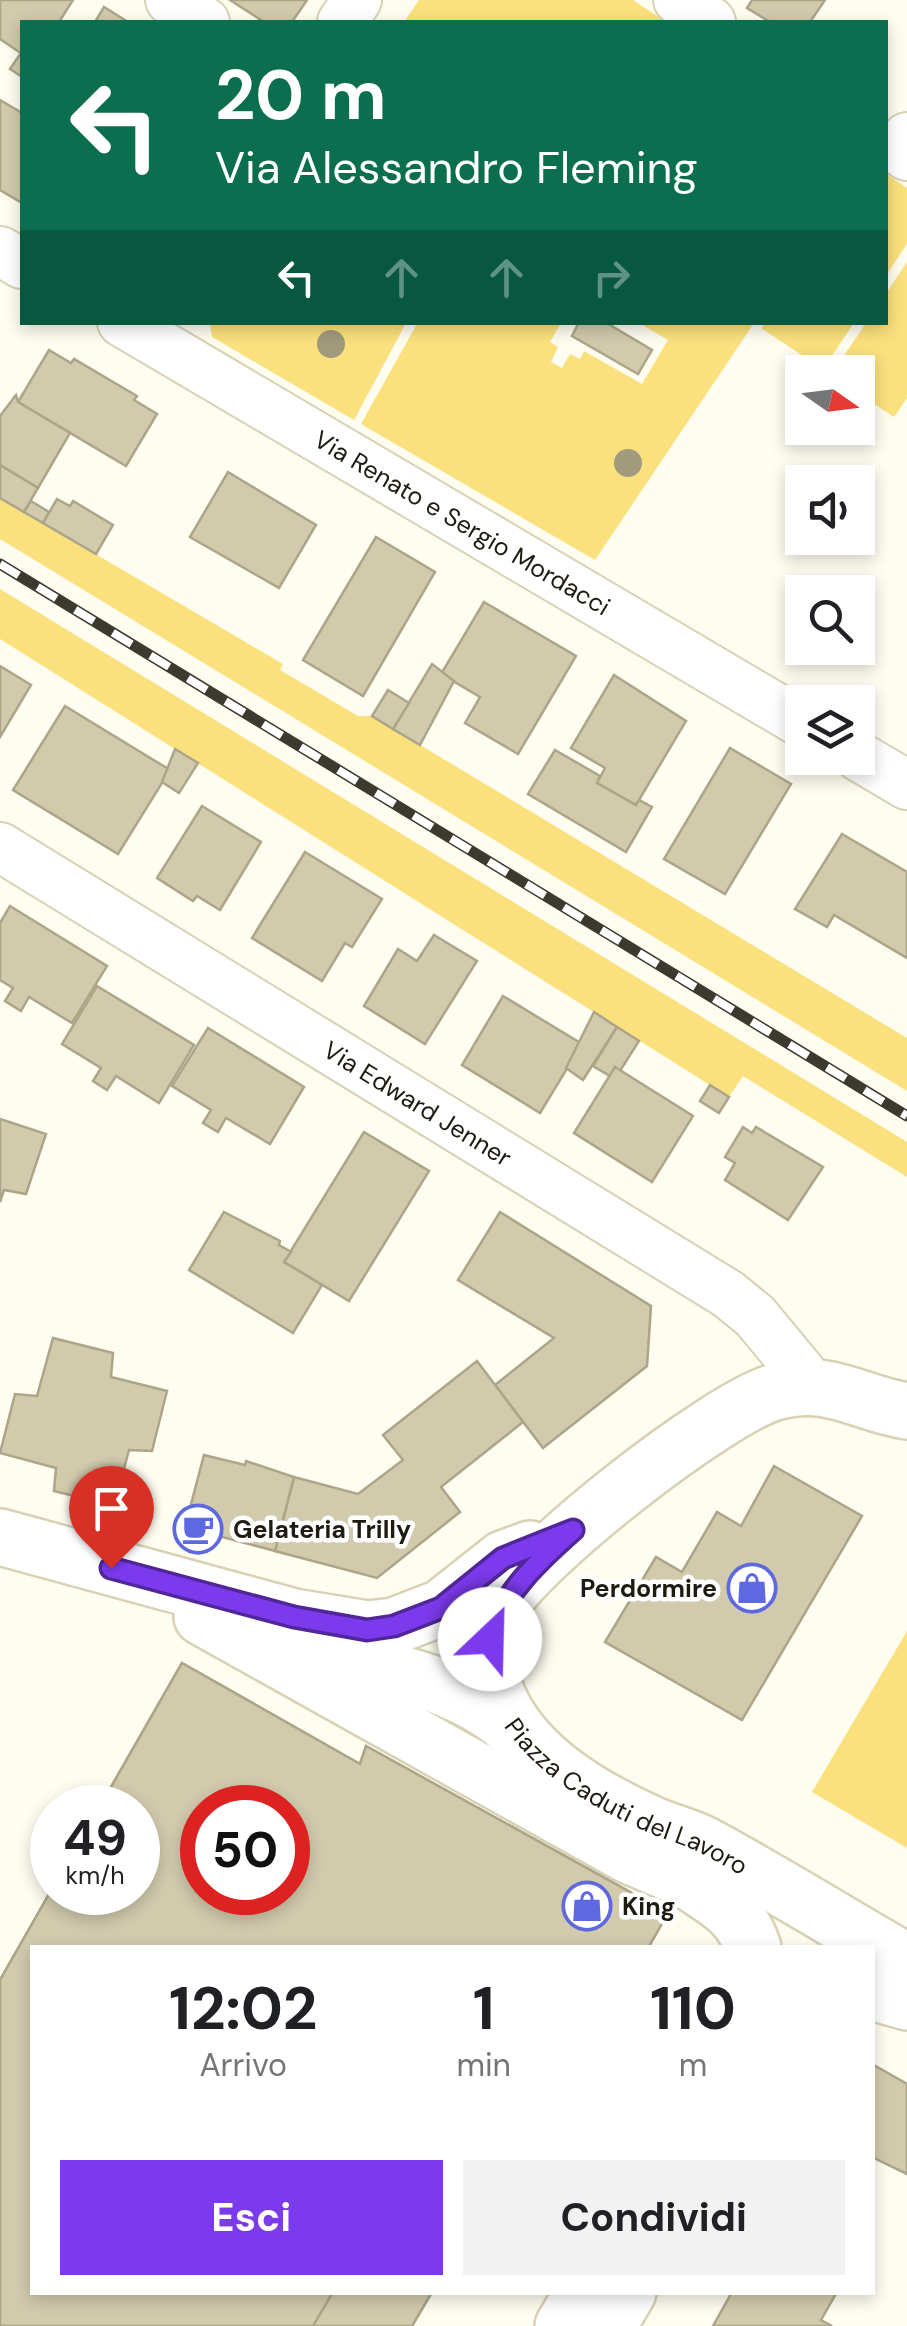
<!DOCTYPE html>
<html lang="it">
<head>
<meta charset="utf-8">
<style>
  body { margin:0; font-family:"DM Sans",sans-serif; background:#f2f2f2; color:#202124; height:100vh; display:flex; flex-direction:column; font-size:38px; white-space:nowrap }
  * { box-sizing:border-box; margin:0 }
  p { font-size:32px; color:#757577 }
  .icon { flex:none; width:55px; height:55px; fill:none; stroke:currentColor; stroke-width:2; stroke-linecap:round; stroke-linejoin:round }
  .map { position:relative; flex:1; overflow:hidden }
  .drawer { position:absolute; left:30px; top:1945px; width:845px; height:350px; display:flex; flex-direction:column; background:#fff; border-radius:0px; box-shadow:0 5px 15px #0003 }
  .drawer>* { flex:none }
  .top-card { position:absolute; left:20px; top:20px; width:868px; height:305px; border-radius:0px; box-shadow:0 5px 15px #0003; background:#0b6e4f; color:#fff; overflow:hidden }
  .needle { width:65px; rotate:104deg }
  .fabs { position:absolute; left:785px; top:355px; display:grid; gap:20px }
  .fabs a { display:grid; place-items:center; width:90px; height:90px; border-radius:0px; background:#fff; box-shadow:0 5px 15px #0003; font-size:50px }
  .speed { position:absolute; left:30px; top:1785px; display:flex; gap:20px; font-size:50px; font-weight:700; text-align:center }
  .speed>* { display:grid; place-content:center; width:130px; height:130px; border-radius:50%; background:#fff; box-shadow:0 5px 15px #0003; line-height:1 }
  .speed small { font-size:25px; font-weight:400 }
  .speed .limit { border:15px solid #d22; background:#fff; color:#111 }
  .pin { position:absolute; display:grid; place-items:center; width:85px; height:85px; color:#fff; margin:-102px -42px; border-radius:50% 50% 50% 0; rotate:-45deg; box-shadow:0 0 10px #0007 }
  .pin .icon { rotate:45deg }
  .me { position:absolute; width:110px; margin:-55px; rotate:24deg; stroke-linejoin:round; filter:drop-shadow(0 0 8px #0008) }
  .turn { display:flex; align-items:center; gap:35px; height:210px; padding:0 30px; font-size:45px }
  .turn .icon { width:130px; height:130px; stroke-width:2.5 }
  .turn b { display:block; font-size:70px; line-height:85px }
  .lanes { display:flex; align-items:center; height:95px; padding:0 30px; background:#0003; justify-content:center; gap:50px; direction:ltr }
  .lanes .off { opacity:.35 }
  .eta { display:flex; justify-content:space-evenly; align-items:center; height:170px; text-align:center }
  .eta b { font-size:60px; font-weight:700; line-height:70px }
  .cta { display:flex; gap:20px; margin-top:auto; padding:20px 30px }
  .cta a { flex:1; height:115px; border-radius:0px; background:#7c3aed; color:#fff; font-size:40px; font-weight:700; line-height:115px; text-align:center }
  .cta a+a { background:#f2f2f2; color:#202124 }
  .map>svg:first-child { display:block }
</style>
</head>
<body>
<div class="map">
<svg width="907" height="2326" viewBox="0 0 907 2326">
  <rect width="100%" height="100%" fill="#fffcf0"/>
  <!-- green -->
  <g fill="#fae17d">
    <polygon points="419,0 633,0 666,22 404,22"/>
    <polygon points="885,173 907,188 907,244 885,277"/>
    <polygon points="907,262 907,398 894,417 858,393 858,372 833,372 866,323 885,322 885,295"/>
    <polygon points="418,322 561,323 550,342 558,347 551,362 562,368 570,354 580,359 584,351 642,384 668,340 639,323 754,323 595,560 361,424"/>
    <polygon points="210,323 210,322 406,323 354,420 212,337"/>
    <polygon points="765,323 765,322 854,323 823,369 761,328"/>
    <polygon points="0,498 283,664 280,670 358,716 372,716 907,1038 907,1091 0,539"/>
    <polygon points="0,589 907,1142 907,1177 743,1076 729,1097 0,639"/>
    <polygon points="907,1631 907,1848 812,1792"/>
  </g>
  <!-- building -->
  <g fill="#d1caad" stroke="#aca588" stroke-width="2.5" fill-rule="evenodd">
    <polygon points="0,0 73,0 59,22 22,22 22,54 0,39"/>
    <polygon points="230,0 307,0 292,22 264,22"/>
    <polygon points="752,0 825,0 810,22 770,22 747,8"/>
    <polygon points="104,7 128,22 95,22"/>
    <polygon points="21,53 22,54 22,77 10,69"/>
    <polygon points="0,100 22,113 22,203 0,190"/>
    <polygon points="579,322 605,322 652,350 638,374 572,336"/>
    <polygon points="49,350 71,363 74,359 137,396 134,400 157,414 126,466 18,402"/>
    <polygon points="16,395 18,402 70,433 38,488 0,465 0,416"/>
    <polygon points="0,465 38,488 24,512 0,498"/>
    <polygon points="228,472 316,525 279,588 190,537"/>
    <polygon points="57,499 70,506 73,501 113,525 96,554 43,523"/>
    <polygon points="31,501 49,512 43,523 24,512"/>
    <polygon points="376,537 435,572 363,696 303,660"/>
    <polygon points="484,602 576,656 518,754 465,723 480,697 441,674"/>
    <polygon points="432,664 454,681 420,745 393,729"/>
    <polygon points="0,666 31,685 0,737"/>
    <polygon points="614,675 686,721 636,805 597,783 605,768 571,748"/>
    <polygon points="388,690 409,703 393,729 372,716"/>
    <polygon points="65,706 170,770 118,854 13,790"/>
    <polygon points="730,748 791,784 725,894 664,859"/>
    <polygon points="175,749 198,763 179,793 162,782"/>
    <polygon points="555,750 600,776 597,783 636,805 639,800 652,807 626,852 528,794"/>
    <polygon points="202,806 261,842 220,910 197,896 193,901 157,878"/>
    <polygon points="842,834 907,872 907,958 834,915 827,927 795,909"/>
    <polygon points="305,852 382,899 352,947 345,943 322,981 252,938"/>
    <polygon points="10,906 107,966 72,1023 29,997 21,1011 5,1001 13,988 0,980 0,923"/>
    <polygon points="434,935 477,961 425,1044 364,1006 398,949 417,961"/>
    <polygon points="97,986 194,1045 159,1103 116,1076 107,1090 93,1081 101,1068 62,1044"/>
    <polygon points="503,996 582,1044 540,1113 462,1065"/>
    <polygon points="594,1012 617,1027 583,1080 566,1068"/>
    <polygon points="617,1027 639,1041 620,1071 615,1067 610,1076 593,1066"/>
    <polygon points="208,1028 304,1087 270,1144 226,1118 218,1132 203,1123 211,1110 172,1086"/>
    <polygon points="615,1067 693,1116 652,1182 574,1133"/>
    <polygon points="710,1085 729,1097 719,1113 700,1101"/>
    <polygon points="0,1119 46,1134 26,1194 4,1190 0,1202"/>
    <polygon points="743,1127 752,1133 756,1127 823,1167 788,1220 725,1180 735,1163 725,1157"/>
    <polygon points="364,1132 429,1171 349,1301 284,1262"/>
    <polygon points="224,1212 280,1241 279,1245 291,1252 284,1262 322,1285 293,1333 189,1270"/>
    <polygon points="500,1212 651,1306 647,1366 543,1448 495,1385 554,1338 458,1280"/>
    <polygon points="53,1338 113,1353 111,1377 167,1391 152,1451 129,1450 114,1506 54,1491 56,1468 0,1453 15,1394 37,1396"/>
    <polygon points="477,1361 523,1422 441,1487 460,1512 377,1578 275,1551 294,1477 358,1494 403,1460 383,1435"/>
    <polygon points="204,1455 245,1465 246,1461 294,1477 275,1551 185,1527"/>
    <polygon points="774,1466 862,1516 742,1720 605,1642 656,1557 682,1572 717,1512 741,1526"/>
    <path d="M182 1663 360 1764 366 1746 668 1913 648 1948H32V2292H207L264 2326H0V1980L52 1889V1892H138V1808H99ZM202 1808H288V1892H202Z"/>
    <path d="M182 1663 360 1764 366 1746 668 1913 648 1948H32V2292H432L412 2326H0V1980L52 1889V1892H138V1808H99ZM202 1808H288V1892H202Z"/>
    <polygon points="872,2064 907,2084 907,2174 872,2157"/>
    <polygon points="333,2292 432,2292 412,2326 313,2326"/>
    <polygon points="732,2292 837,2292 821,2320 832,2326 713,2326"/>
  </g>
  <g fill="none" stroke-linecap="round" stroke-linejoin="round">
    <!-- minor casing -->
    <g stroke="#d9d1b4" stroke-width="52">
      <g id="minor">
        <polyline points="170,0 205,22"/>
        <polyline points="678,0 711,22"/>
        <polyline points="342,22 357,0"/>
        <polyline points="907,137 898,150 907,156"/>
        <polyline points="0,251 22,264"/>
        <path id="s1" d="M122 322 802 723"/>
        <polyline points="858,756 907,785"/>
        <path id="s2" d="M0 847 728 1294 755 1316 813 1386"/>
      </g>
    </g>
    <!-- major casing -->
    <g stroke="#d9d1b4" stroke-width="60">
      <g id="major">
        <path id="s3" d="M907 1411C857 1403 830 1377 775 1392 718 1408 525 1558 498 1611 479 1649 490 1691 514 1725 545 1769 598 1800 647 1822 665 1831 685 1835 703 1844 772 1881 839 1923 907 1962"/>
        <polyline points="0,1537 294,1617 367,1629 394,1626 441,1608 503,1559 530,1549"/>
        <polyline points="202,1617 630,1856 689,1881"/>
        <path d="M304 1648C377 1670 462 1679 518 1734"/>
        <path d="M664 1855C690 1896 736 1894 753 1948"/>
        <polyline points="872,1992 907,2002"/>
        <polyline points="563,2326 583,2292"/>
        <polyline points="608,2326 628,2292"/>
      </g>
    </g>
    <!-- minor -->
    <use href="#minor" stroke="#fff" stroke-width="48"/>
    <!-- major -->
    <use href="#major" stroke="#fff" stroke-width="55"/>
    <!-- rail casing -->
    <g stroke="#3c392f" stroke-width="11">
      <polyline id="rail" points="0,564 907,1116"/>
    </g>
    <!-- rail -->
    <use href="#rail" stroke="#fff" stroke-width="8" stroke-dasharray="22" stroke-linecap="butt"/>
  </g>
  <!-- trees -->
  <g fill="#a19a7c">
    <circle cx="331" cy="344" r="14"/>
    <circle cx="628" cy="463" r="14"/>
  </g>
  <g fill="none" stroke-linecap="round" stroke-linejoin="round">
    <!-- route casing -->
    <g stroke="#51269a" stroke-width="25">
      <path id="route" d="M111 1568 294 1617 367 1630 394 1626 441 1608 503 1558 573 1530C539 1560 501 1595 490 1639"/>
    </g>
    <!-- route -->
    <use href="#route" stroke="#7c3aed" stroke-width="18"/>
  </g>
  <!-- icons -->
  <defs>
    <g id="cafe-ring" transform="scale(2.5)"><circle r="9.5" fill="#fff" stroke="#5e69e1" stroke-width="1.5"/><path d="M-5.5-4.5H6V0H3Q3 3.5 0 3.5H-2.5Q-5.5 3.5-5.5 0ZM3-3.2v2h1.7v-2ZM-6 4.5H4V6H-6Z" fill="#5e69e1"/></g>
    <g id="shop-ring" transform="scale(2.5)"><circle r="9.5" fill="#fff" stroke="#5e69e1" stroke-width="1.5"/><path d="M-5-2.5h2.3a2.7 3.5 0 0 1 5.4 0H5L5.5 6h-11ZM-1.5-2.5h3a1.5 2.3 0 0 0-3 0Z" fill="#5e69e1"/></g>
  </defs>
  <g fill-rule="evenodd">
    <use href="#cafe-ring" x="198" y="1529"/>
    <use href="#shop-ring" x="752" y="1588"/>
    <use href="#shop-ring" x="587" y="1906"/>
  </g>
  <g text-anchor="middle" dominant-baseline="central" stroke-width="9" stroke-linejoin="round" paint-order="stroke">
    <!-- street labels -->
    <g font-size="25" fill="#1e1b11" stroke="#fff">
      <text stroke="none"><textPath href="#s1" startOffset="395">Via Renato e Sergio Mordacci</textPath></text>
      <text stroke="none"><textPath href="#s2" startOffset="490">Via Edward Jenner</textPath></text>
      <text stroke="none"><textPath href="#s3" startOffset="748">Piazza Caduti del Lavoro</textPath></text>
    </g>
    <!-- poi labels -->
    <g font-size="25" font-weight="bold" fill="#1e1b11" stroke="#fff" text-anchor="start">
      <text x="233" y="1529">Gelateria Trilly</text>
      <text x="717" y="1588" text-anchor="end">Perdormire</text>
      <text x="622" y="1906">King</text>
    </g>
  </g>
</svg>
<div class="fabs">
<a><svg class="needle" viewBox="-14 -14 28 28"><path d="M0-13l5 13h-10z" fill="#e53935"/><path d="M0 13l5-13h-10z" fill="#757577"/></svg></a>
<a><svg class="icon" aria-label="sound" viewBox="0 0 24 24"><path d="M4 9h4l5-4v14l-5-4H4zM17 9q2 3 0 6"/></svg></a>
<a><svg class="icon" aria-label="search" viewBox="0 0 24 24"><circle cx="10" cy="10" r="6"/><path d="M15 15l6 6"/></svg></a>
<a><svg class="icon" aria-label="layers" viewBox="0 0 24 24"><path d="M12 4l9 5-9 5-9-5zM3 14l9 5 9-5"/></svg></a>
</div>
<div class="speed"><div>49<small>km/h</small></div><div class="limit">50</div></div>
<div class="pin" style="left:111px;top:1568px;background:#d93025"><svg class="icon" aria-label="arrive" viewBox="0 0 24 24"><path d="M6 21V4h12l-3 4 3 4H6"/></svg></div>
<svg class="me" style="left:490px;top:1639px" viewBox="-20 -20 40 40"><circle r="19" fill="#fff"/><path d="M0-13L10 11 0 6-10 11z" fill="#7c3aed"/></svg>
<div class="top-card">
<div class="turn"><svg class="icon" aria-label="left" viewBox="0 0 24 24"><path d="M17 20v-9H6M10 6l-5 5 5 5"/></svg><div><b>20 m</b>Via Alessandro Fleming</div></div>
<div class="lanes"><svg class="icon" aria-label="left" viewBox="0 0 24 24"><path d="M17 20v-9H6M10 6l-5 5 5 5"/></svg><svg class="icon off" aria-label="ahead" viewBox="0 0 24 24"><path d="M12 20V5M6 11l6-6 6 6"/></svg><svg class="icon off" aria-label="ahead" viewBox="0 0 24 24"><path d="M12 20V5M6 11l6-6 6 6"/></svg><svg class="icon off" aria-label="right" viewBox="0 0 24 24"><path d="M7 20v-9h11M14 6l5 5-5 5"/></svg></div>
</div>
<section class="drawer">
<div class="eta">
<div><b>12:02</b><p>Arrivo</p></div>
<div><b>1</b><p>min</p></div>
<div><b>110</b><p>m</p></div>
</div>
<div class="cta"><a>Esci</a><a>Condividi</a></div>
</section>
</div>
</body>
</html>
